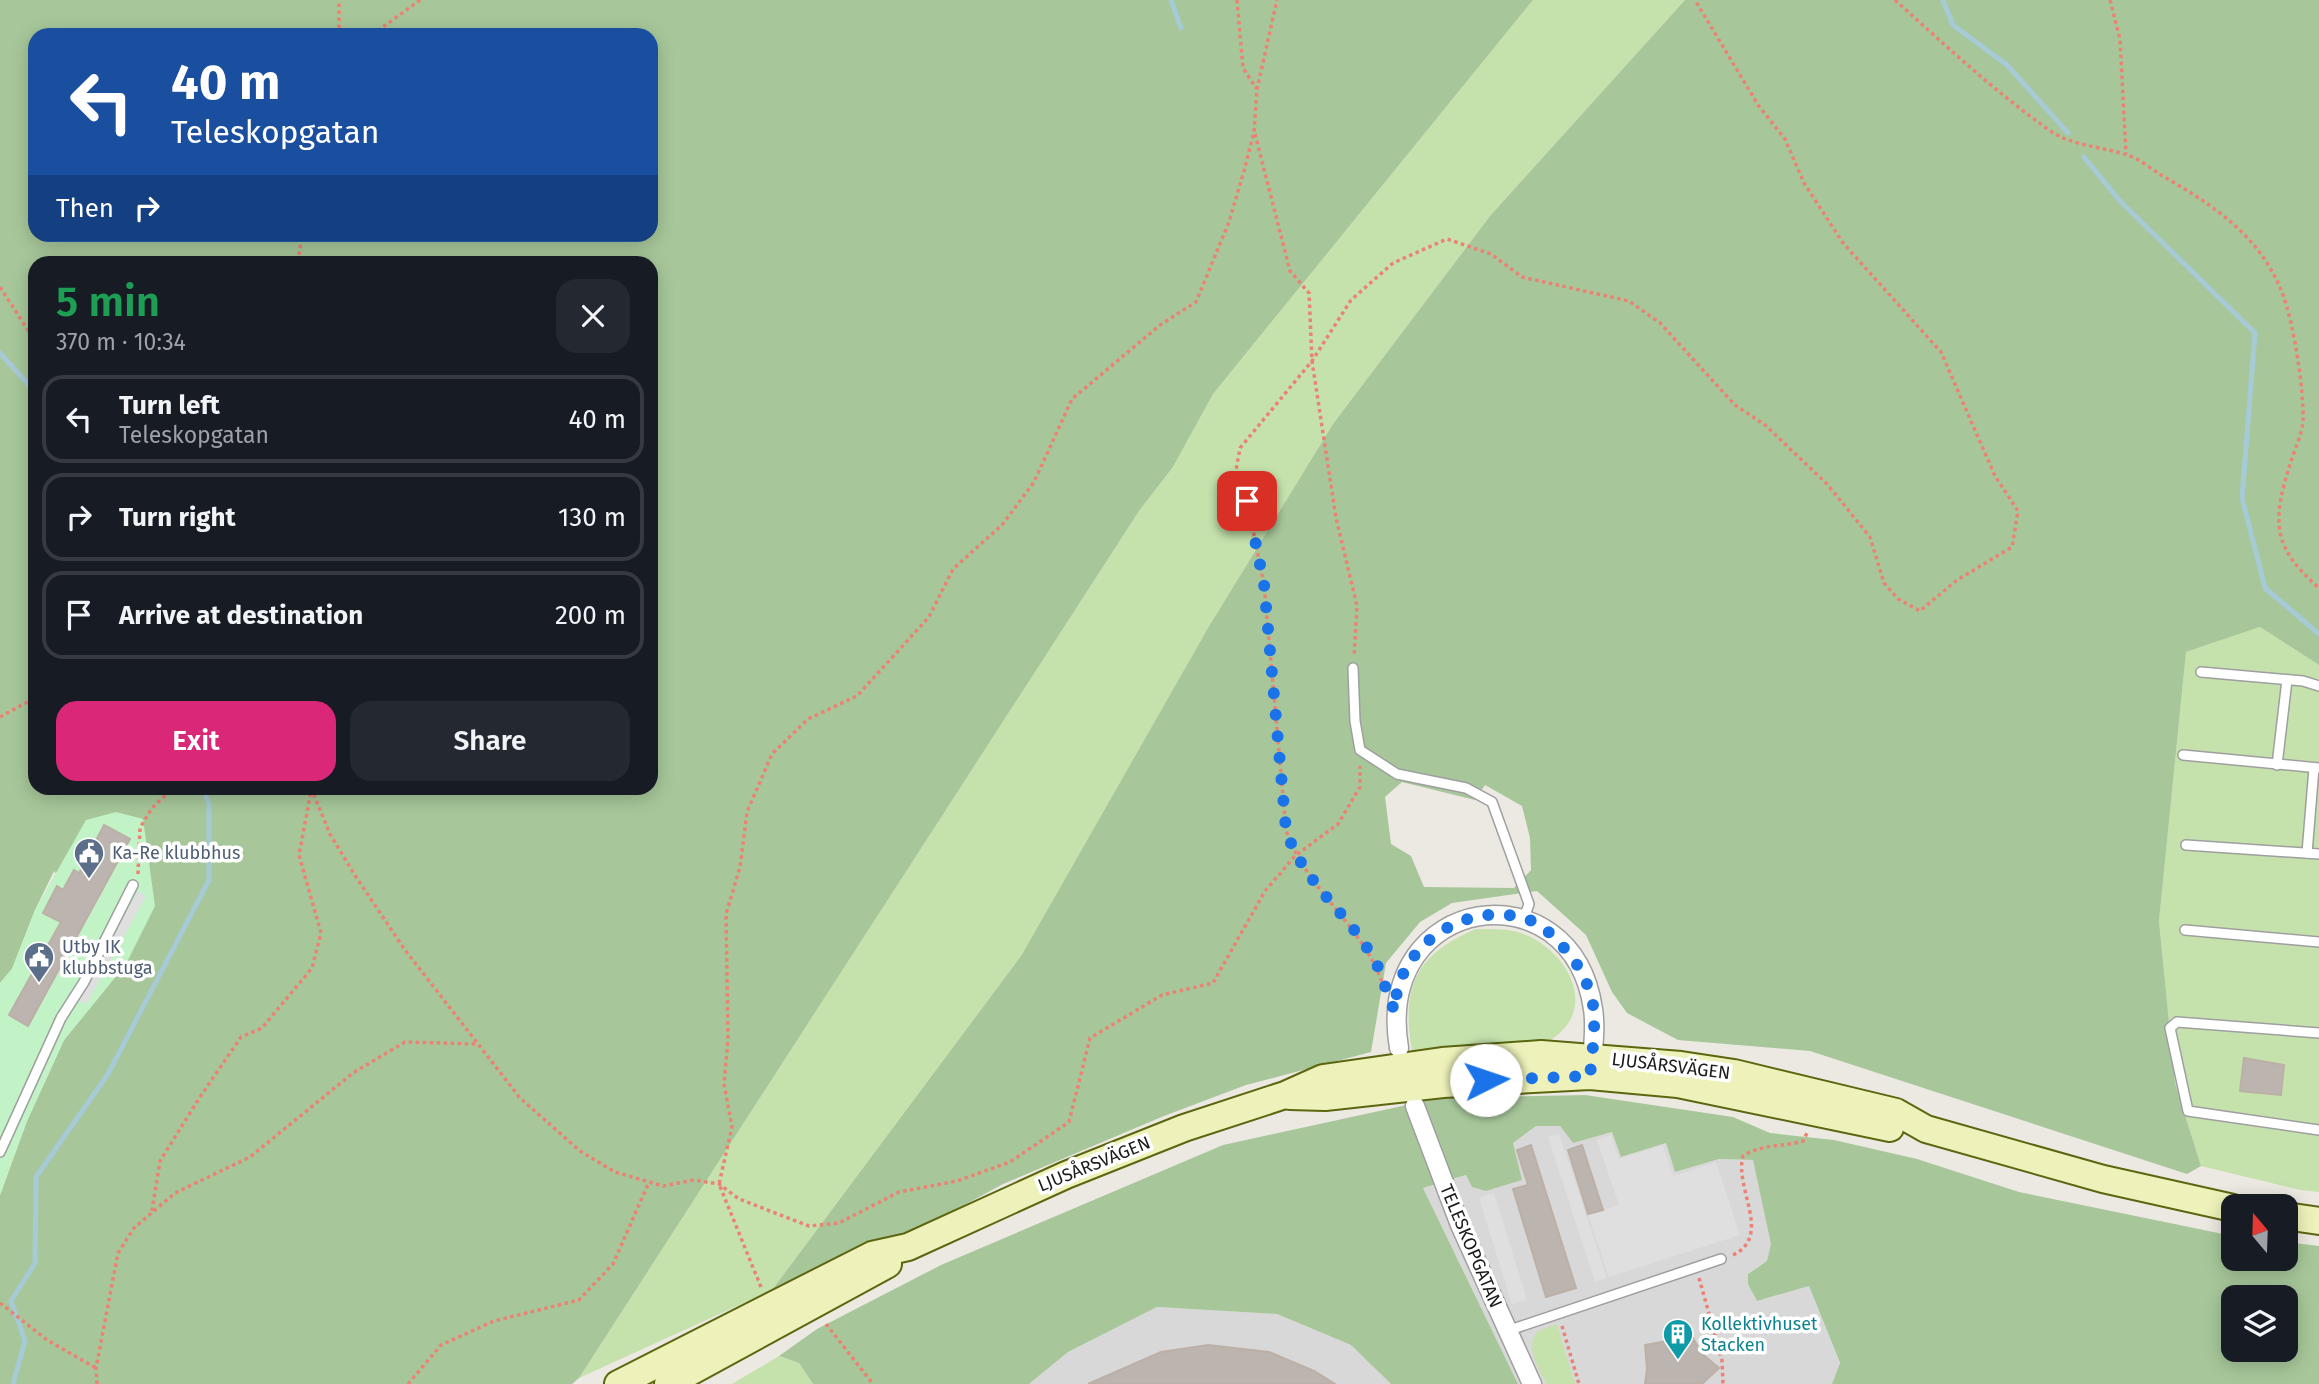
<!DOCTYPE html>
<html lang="en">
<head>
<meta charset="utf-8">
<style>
  body { margin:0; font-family:"Fira Sans",sans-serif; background:#242831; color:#f1f3f6; height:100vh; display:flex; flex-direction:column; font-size:26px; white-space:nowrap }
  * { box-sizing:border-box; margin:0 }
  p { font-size:23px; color:#9ea1a6 }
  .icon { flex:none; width:38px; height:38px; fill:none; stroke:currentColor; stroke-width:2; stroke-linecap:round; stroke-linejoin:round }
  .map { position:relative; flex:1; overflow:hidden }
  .drawer { position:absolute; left:28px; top:256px; width:630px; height:539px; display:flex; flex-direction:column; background:#171b24; border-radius:21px; box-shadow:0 4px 18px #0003 }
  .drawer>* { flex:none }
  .banner { position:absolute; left:28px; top:28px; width:630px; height:214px; border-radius:21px; box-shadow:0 4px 18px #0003; background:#1a4fa0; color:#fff; overflow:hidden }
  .needle { width:46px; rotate:341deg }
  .tools { position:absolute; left:2221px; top:1194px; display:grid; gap:14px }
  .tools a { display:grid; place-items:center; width:77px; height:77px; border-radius:14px; background:#171b24; box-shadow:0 4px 18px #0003; font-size:35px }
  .pin { position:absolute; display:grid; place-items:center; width:60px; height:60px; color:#fff; margin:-30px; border-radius:14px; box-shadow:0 4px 10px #0006 }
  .me { position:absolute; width:77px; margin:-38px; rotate:86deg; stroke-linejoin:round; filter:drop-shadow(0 0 5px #0008) }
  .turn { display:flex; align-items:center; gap:24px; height:147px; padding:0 28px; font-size:32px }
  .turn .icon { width:91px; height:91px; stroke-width:2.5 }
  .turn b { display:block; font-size:49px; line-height:60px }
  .then { display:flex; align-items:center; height:66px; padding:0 28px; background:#0003; gap:14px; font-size:26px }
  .round { display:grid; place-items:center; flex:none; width:74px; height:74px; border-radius:21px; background:#242831 }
  .summary { display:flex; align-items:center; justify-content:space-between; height:119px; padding:0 28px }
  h1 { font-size:42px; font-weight:600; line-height:52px; color:#1e9e55 }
  .primary-button { display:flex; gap:14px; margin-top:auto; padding:14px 28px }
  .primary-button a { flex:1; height:80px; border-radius:21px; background:#db2777; color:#fff; font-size:28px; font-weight:600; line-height:80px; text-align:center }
  .primary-button a+a { background:#242831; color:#f1f3f6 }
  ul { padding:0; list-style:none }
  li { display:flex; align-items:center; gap:21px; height:88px; margin:0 14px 10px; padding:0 14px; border:4px solid #363941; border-radius:21px }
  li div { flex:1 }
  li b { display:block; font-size:26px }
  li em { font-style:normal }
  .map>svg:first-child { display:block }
</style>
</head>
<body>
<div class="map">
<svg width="2319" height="1384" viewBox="0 0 2319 1384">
  <rect width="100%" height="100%" fill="#ece9e2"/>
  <!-- residential -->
  <g fill="#d9d8d8">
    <polygon points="1536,1126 1560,1126 1573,1143 1612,1132 1622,1157 1666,1143 1675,1172 1719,1159 1753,1160 1772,1244 1767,1261 1748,1274 1757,1301 1809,1286 1840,1364 1832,1384 1518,1384 1423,1188 1467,1175 1486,1191 1521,1180 1513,1143"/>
    <polygon points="1157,1307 1277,1314 1351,1345 1391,1384 1029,1384 1068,1352"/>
  </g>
  <!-- grass -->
  <g fill="#c5e2ac">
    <polygon points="1533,0 1685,0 1490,216 1333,424 1208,628 1021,956 772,1290 579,1378 1139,511 1173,467 1213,394"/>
    <polygon points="2260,627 2319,665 2319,1192 2300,1190 2201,1166 2175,1083 2159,921 2186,652"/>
    <path d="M1476 929C1493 929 1508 928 1524 934 1569 952 1600 1010 1549 1041L1412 1051C1401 988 1415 954 1476 929Z"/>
    <path d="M1557 1324 1558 1328 1575 1384H1547C1538 1367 1524 1348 1538 1331Z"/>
    <polygon points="779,1356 799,1363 813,1384 732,1384"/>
  </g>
  <!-- forest -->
  <g fill="#a7c79a" fill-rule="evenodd">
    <path d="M0 0H1533L1213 394 1173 467 1139 511 579 1378 572 1384H0V1195L27 1121 64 1040 126 964 54 871 35 910 12 969 0 983ZM35 35H651V234H35ZM35 262H651V788H35Z"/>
    <path d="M1685 0H2319V665L2260 627 2186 652 2159 921 2175 1083 2201 1166 2187 1174 1810 1051 1678 1040 1627 1013 1612 992 1586 935 1537 891 1452 903 1420 922 1386 963 1371 1052 1246 1085 1164 1116 1003 1184 931 1223 772 1290 1021 956 1208 628 1333 424 1490 216ZM1402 782 1475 800 1485 785 1522 806 1530 838 1531 870 1514 888 1424 887 1411 856 1391 844 1385 797Z"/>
    <path d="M1585 1095 1733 1117 1770 1133 1834 1140 1917 1159 2019 1192 2233 1236V1258H2286V1242L2319 1246V1384H1832L1840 1363 1809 1286 1757 1301 1748 1284V1274L1767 1261 1771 1244 1753 1160 1719 1159 1675 1172 1666 1143 1621 1157 1612 1132 1573 1143 1560 1126H1536L1513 1143 1522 1180 1486 1191 1472 1187 1466 1175 1423 1188 1518 1384H1391L1351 1345 1277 1314 1157 1307 1068 1352 1029 1384H813L799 1363 779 1356 817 1329 941 1265 1223 1145 1439 1098ZM2233 1297H2286V1349H2233Z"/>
  </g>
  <!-- park -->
  <polygon fill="#c2f3c6" points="116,812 143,819 155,906 126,964 64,1040 27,1121 0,1195 0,983 12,969 35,910 86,820"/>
  <!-- parking -->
  <g fill="#dfdfdf">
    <polygon points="138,891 146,896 86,1005 78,1000"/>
    <polygon points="1559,1134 1607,1278 1595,1282 1548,1137"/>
    <polygon points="1611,1135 1619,1159 1663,1145 1673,1176 1716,1162 1740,1235 1609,1277 1588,1215 1619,1205 1597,1140"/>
    <polygon points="1494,1193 1527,1300 1512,1304 1479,1198"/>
  </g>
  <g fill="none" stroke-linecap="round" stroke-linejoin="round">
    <!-- stream -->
    <g stroke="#a6cad6" stroke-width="5">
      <polyline points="1171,0 1181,28"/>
      <polyline points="1943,0 1953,25 2007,65 2068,133"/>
      <polyline points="2084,157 2120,201 2255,333 2242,498 2265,588 2319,634"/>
      <polyline points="0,353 35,392"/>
      <polyline points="13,1384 25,1341 11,1301 35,1263 36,1177 108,1074 209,880 209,805 203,788"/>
    </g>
  </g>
  <!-- building -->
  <g fill="#bcb5af" stroke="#bcb0a6" stroke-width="2">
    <polygon points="104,825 130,839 28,1026 9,1015 61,922 43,913 57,886 63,890 74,870 79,873"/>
    <polygon points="2244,1058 2284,1065 2281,1095 2240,1091"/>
    <polygon points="1531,1145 1576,1288 1546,1297 1513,1189 1528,1185 1517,1150"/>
    <polygon points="1582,1145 1603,1210 1588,1214 1568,1150"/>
    <polygon points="1690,1332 1701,1353 1719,1368 1702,1384 1645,1384 1647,1369 1645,1345 1667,1341"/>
    <polygon points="1208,1345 1269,1352 1314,1371 1335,1384 1088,1384 1161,1352"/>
  </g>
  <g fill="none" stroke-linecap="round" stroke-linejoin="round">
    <!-- service casing -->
    <g stroke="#9f9f9f" stroke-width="12">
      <g id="service">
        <polyline points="1353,668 1355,721 1360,750 1397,774 1466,788 1492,802 1529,904 1524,918"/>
        <polyline points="2201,672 2303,681 2319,686"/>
        <polyline points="2183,755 2319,768"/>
        <polyline points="2277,765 2287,680"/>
        <polyline points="2186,845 2319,854"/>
        <polyline points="2307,853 2314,768"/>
        <polyline points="2185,930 2319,942"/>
        <polyline points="2319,1033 2177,1022 2170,1028 2188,1111 2319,1130"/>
        <polyline points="0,1152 61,1018 84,982 133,885"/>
        <polyline points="1507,1331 1721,1259"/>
      </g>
    </g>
    <!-- minor casing -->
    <g stroke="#9f9f9f" stroke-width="21">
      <g id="minor">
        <path d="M1399 1048C1373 893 1572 865 1593 1009 1596 1028 1593 1050 1591 1068"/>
        <polyline points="1415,1106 1460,1225 1532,1384"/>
      </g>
    </g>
    <!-- secondary casing -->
    <g stroke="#5b660f" stroke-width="30">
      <g id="secondary">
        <polyline points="1290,1096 1325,1097 1443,1084 1590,1076 1678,1084 1890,1128"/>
        <polyline points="2286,1216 2319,1221"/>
        <polyline points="618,1384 872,1255 908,1247 1066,1175 1184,1128 1285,1095 1323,1078 1442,1061 1541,1054 1681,1065 1734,1073 1896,1112 1926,1129 2103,1179 2233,1208"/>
        <polyline points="668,1384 888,1264"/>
      </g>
    </g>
    <!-- path -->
    <g stroke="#eb8274" stroke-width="3.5" stroke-dasharray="3.5 3.5" stroke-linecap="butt">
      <polyline points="1237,0 1243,68 1256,88"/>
      <path d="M1895 0C1945 45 1994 91 2049 130 2072 146 2098 146 2124 154 2137 157 2150 168 2161 175 2213 205 2261 236 2283 295 2294 325 2304 389 2303 421 2302 434 2295 449 2291 461 2272 521 2271 546 2319 588"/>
      <polyline points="2110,0 2120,39 2126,154"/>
      <polyline points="339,35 339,0"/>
      <polyline points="372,35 420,0"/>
      <polyline points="1255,134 1290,271 1309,293 1312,361 1336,518 1357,606 1354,657"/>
      <polyline points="298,262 302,234"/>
      <polyline points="0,287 35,341"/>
      <polyline points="0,717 35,698"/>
      <polyline points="311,788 330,834 356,877 405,950 520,1098 580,1151 615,1172 663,1186 694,1180 719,1184 739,1199 809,1226 839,1223 899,1192 957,1181 1010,1162 1069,1122 1090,1038 1162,995 1213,983 1265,891 1295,856 1338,824 1360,787 1360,766"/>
      <polyline points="138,874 140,828 152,808 173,788"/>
      <path d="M1384 988C1365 926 1307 892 1286 830L1264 584 1247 501 1236 470 1240 448 1312 361 1351 300 1393 263 1447 239 1491 254 1522 277 1629 301 1660 323 1735 405 1765 425 1827 484 1870 537 1884 583 1898 599 1920 611 1957 580 2012 547 2018 511 1995 476 1941 352 1843 243 1804 183 1785 139 1758 105 1695 0"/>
      <polyline points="152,1211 160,1161 200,1097 241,1037 262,1028 312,968 321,933 299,855 311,791"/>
      <path d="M1733 1255C1773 1236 1734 1188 1743 1156 1761 1144 1784 1147 1803 1141L1807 1133"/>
      <polyline points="1699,1278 1722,1360 1723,1384"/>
      <polyline points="761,1287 719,1184 732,1127 724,1084 728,1038 726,914 740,867 747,812 772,754 808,719 857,696 929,617 953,569 1002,525 1034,482 1072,399 1160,325 1196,302 1229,222 1244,171 1254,132 1257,89 1277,0"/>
      <polyline points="0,1303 47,1340 96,1368"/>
      <polyline points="826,1324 873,1384"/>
      <polyline points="1562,1326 1579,1384"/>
      <polyline points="97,1384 96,1368 118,1253 134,1228 175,1193 250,1157 353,1073 405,1042 478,1044"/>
      <polyline points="408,1384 441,1345 494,1321 579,1300 613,1264 649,1182"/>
    </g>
    <!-- service -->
    <use href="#service" stroke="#fff" stroke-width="9"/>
    <!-- minor -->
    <use href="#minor" stroke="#fff" stroke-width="18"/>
    <!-- secondary -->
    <use href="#secondary" stroke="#eef2ba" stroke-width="26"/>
  </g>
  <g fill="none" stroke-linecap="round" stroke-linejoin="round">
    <!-- route -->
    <path stroke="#1a73e8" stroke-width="12" stroke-dasharray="0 21.6" d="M1247 501 1264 584 1286 830C1304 885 1348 912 1375 961 1384 977 1386 995 1395 1011 1395 947 1464 901 1524 918 1543 924 1557 939 1569 954 1582 969 1592 992 1594 1012 1595 1033 1592 1055 1590 1076L1486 1080"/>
  </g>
  <!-- icons -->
  <defs>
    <g id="civic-pin" transform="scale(1.575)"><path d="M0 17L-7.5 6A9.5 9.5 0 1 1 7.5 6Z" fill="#5c6f8a" stroke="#fff"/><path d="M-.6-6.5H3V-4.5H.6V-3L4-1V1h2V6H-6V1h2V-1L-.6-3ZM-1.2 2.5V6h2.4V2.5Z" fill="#fff"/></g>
    <g id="building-pin" transform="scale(1.575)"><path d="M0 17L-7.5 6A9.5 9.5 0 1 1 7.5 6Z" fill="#0f9aa8" stroke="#fff"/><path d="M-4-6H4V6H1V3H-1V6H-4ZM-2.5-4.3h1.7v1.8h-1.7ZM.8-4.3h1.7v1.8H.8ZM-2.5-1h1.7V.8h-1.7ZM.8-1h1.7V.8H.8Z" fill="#fff"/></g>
  </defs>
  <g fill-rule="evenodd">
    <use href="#civic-pin" x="89" y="853"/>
    <use href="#civic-pin" x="39" y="957"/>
    <use href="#building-pin" x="1678" y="1334"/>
  </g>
  <g text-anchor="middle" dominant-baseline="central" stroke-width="7" stroke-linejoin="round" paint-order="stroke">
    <!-- service labels -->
    <g font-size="18" fill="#4e5e75" stroke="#fff" text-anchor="start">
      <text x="112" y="853">Ka-Re klubbhus</text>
      <text x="62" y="947">Utby IK<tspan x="62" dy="21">klubbstuga</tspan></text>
    </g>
    <!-- street labels -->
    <g font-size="18" fill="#1b1b1b" stroke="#fff">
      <text transform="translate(1671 1066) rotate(7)">LJUSÅRSVÄGEN</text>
      <text transform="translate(1094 1164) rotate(-22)">LJUSÅRSVÄGEN</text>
      <text transform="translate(1471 1246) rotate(67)">TELESKOPGATAN</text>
    </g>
    <!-- culture labels -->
    <g font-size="18" fill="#0d838f" stroke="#fff" text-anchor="start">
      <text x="1701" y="1324">Kollektivhuset<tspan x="1701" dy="21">Stacken</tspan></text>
    </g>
  </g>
</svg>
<div class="tools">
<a><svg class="needle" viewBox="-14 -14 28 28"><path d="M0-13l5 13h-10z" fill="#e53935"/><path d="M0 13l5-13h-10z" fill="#9ea1a6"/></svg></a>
<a><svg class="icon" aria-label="layers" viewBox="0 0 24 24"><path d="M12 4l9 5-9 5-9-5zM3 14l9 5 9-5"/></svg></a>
</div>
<div class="pin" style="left:1247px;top:501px;background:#d93025"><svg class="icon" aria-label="arrive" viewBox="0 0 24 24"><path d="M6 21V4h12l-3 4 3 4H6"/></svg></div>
<svg class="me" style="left:1486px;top:1080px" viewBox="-20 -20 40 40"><circle r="19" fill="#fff"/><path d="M0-13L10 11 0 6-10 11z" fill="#1a73e8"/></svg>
<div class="banner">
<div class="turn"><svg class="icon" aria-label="left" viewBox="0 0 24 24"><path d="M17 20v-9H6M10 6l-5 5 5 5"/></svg><div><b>40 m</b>Teleskopgatan</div></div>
<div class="then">Then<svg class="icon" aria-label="right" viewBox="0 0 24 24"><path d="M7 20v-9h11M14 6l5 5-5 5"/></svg></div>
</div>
<section class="drawer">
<div class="summary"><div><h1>5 min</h1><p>370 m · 10:34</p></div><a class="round"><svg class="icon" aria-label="close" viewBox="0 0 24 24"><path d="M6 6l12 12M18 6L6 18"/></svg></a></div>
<ul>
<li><svg class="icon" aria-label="left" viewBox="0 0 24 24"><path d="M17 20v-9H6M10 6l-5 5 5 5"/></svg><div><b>Turn left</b><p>Teleskopgatan</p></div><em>40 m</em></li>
<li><svg class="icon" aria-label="right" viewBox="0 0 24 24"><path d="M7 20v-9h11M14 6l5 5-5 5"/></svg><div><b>Turn right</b></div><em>130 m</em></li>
<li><svg class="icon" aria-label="arrive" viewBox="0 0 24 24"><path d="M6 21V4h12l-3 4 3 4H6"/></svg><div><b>Arrive at destination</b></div><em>200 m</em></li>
</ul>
<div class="primary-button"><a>Exit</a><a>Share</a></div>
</section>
</div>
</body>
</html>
